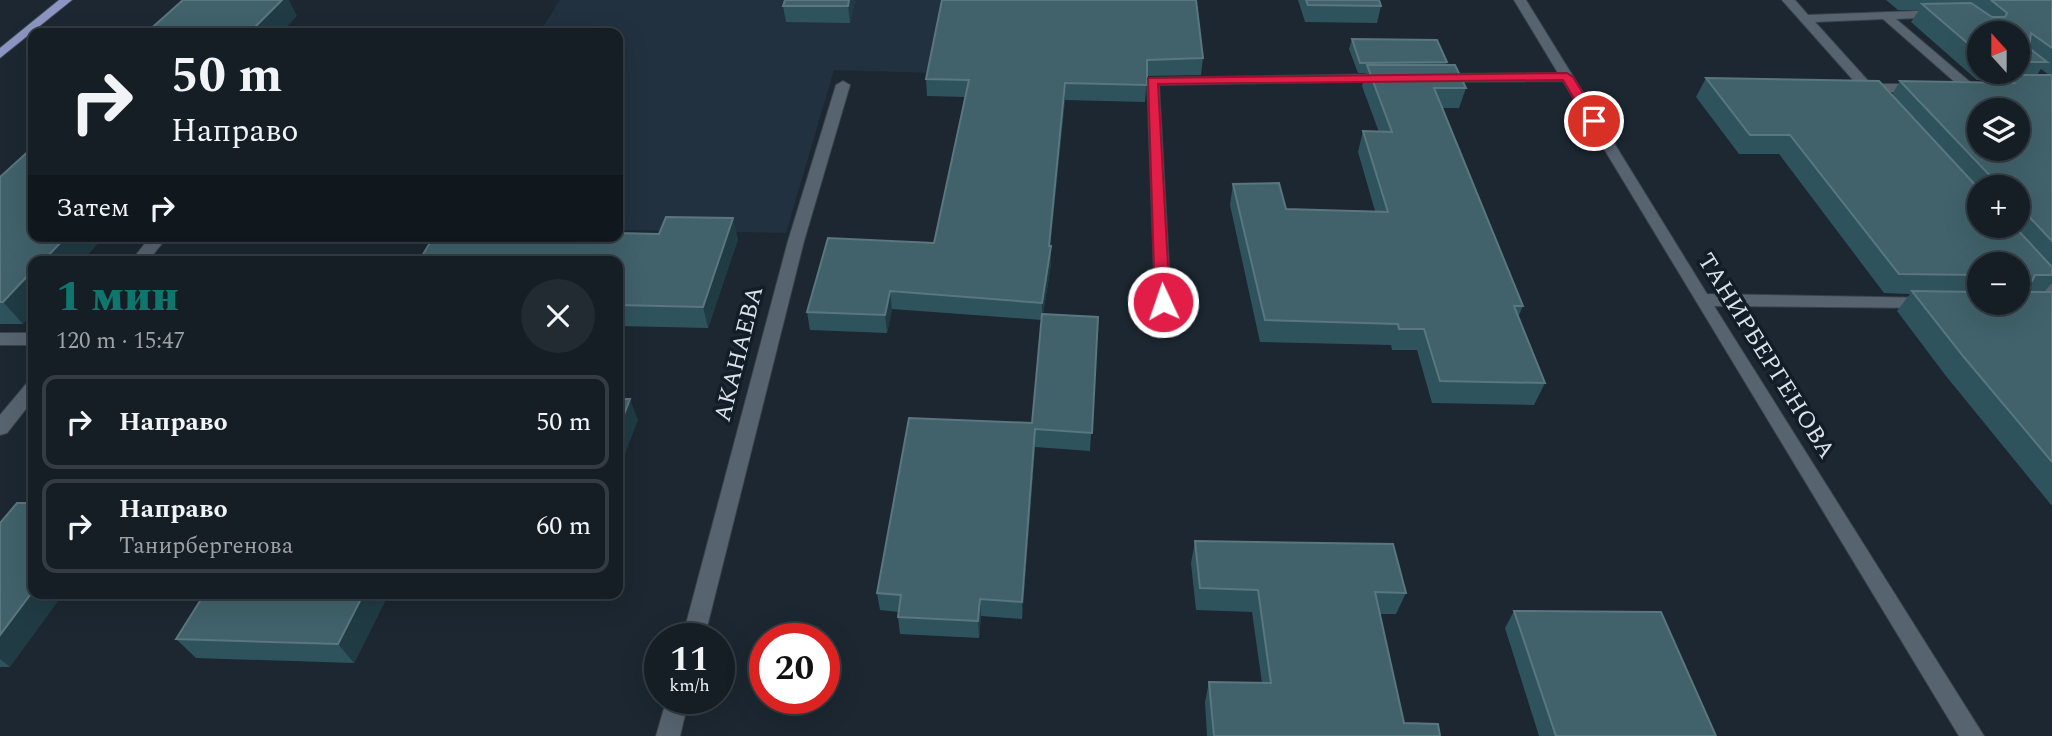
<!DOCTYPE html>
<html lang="ru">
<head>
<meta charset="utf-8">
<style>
  body { margin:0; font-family:Spectral,serif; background:#222a32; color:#f1f3f6; height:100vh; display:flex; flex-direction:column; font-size:26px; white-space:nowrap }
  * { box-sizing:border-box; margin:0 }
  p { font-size:23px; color:#9da2a7 }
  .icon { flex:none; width:38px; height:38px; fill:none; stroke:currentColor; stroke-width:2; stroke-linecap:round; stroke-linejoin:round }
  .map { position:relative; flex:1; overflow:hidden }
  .drawer { position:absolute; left:28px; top:256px; width:595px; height:343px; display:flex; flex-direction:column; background:#151d25; border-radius:14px; box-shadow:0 7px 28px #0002,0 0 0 2px #343b42 }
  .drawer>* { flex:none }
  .hud { position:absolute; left:28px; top:28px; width:595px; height:214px; border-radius:14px; box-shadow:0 7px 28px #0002,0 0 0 2px #343b42; background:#151d25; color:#f1f3f6; overflow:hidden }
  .needle { width:46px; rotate:339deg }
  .buttons { position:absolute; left:1967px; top:21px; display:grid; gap:14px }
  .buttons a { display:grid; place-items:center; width:63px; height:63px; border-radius:50%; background:#151d25; box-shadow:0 7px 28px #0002,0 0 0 2px #343b42; font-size:35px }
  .speed { position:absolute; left:644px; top:623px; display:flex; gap:14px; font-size:35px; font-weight:700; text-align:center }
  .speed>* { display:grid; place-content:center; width:91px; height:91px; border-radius:50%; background:#151d25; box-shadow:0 7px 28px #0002,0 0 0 2px #343b42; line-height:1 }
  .speed small { font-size:18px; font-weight:400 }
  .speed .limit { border:10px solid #d22; background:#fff; color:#111 }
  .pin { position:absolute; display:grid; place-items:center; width:60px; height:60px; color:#fff; margin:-30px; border:4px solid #fff; border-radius:50%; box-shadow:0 2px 7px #0007 }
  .me { position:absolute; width:77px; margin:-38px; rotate:357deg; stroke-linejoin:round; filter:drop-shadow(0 0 5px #0008) }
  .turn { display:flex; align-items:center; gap:24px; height:147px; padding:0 28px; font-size:32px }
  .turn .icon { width:91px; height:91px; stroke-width:2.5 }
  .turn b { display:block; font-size:49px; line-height:60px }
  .then { display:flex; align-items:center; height:66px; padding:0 28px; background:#0003; gap:14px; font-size:26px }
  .round { display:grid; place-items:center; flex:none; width:74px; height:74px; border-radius:37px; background:#222a32 }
  .head { display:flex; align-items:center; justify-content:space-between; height:119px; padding:0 28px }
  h1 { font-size:42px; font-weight:800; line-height:52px; color:#0f766e }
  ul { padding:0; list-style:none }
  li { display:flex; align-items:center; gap:21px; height:94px; margin:0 14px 10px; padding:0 14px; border:4px solid #343b42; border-radius:14px }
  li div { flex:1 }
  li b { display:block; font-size:26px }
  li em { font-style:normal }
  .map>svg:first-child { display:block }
</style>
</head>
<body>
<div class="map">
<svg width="2052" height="736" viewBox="0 0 2052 736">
  <rect width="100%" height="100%" fill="#1c2731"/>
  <!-- built -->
  <polygon fill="#21313f" points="560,0 1178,0 1129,79 834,70 786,233 618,230 618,33 539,33"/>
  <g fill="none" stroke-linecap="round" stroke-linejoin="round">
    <!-- minor casing -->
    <g stroke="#39424b" stroke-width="2">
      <g id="minor">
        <polygon points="1514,0 1526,0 1707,294 1933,298 1935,302 1933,306 1927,308 1714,306 1984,736 1959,736 1563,81 1437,82 1430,78 1437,74 1558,73"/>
        <polygon points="1782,0 1795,0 1808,15 1942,10 1942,16 1938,17 1896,19 1976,87 1969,91 1964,90 1883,19 1815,22 1871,84 1920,84 1927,88 1920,92 1879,92 1882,96 1880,99 1870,99"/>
        <polygon points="1388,74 1393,75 1393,81 1159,85 1171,302 1163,308 1157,306 1155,302 1147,78"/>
        <polygon points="843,81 850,85 804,241 704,639 682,639 788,241 836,85"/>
        <polygon points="151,236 168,236 148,261 131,261"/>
        <polygon points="2031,265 2037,266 2052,283 2052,299 2046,297 2023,270"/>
        <rect x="0" y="333" width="33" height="12"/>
        <polygon points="33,382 33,400 7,433 0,435 0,415 27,383"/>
        <polygon points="667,698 689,698 680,736 656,736"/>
      </g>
    </g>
    <!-- major casing -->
    <g stroke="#39424b" stroke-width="2">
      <polygon id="major" points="59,0 72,0 0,58 0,48"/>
    </g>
    <!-- minor -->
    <use href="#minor" fill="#576470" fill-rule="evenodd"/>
    <!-- major -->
    <use href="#major" fill="#8d96c2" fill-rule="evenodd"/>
  </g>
  <!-- wall -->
  <g fill="#2f535c" fill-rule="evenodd">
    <polygon points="785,0 855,0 850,23 786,22 783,6"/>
    <polygon points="942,0 1203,58 1201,75 1147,76 1145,102 1065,100 1050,246 1051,264 1043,314 1098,317 1090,451 1035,447 1022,619 981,616 979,638 900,634 898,617 899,612 880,610 877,593 1032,423 1042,320 892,309 887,333 810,330 807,312 934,243 965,97 927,96 926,79"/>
    <polygon points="1298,0 1379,0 1381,6 1377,23 1305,22"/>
    <path d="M1886 0H2052V283L2044 292H2052V506L1946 376 1897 311 1910 294 1884 293 1779 154H1739L1696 97 1706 78 1892 95 1900 81 2000 82 2001 80H1977L1911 22 1919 10H1898ZM1979 33H2018V72H1979ZM2041 69 2049 75H2037ZM1979 187H2018V226H1979ZM1979 264H2018V303H1979Z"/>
    <polygon points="1352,39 1447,62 1446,65 1466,88 1459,108 1443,108 1523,306 1518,317 1545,383 1534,405 1432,403 1417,350 1392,350 1391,345 1260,342 1230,205 1233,184 1286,209 1375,211 1358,152 1363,131 1379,132 1362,86 1366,73 1358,73 1349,49"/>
    <polygon points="0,177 23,324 0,324"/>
    <polygon points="738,239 708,328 618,326 618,261"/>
    <polygon points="0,523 10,667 0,667"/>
    <polygon points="1195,541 1406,593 1396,614 1379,614 1404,723 1440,736 1207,736 1205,702 1209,682 1262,683 1252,612 1196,610 1191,563"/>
    <polygon points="205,593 389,593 354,663 196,658 176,639"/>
    <polygon points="1514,611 1716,736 1539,736 1505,628"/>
  </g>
  <!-- shaded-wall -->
  <g fill="#203b44">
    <polygon points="282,0 289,0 297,16 281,33 249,33"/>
    <polygon points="849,0 855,0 850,23 848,6"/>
    <polygon points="1065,83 1065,100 1049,260 1051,246 1051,264 1042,320 1042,303 1049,246"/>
    <polygon points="733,218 738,239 708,328 703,307"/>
    <polygon points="67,236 105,236 82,261 43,261"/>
    <polygon points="33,270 33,313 23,324 3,302"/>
    <polygon points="890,291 892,309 887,333 885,315"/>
    <polygon points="630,399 638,420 618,472 618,430"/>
    <polygon points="1035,429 1035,447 1022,619 1022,602"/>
    <polygon points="33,591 33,593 64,593 10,667 0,659 0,635"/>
    <polygon points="364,593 389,593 354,663 338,644"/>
    <polygon points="980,599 981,616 979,638 978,621"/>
  </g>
  <!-- building -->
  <g fill="#41626b" stroke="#5a767f" stroke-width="2" fill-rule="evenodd">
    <polygon points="183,0 282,0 249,33 146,33"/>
    <polygon points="785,0 849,0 848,6 783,6"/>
    <polygon points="942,0 1196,0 1203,58 1147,60 1147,85 1065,83 1049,246 1051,246 1042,303 890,291 885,315 807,312 828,238 934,243 969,80 926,79"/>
    <polygon points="1306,0 1379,0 1381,6 1308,5"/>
    <polygon points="1991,0 2052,0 2052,48 2031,33 2029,48 2047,62 2018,62 2018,33 1979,33 1979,53 1922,4 1971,3 1992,17 2005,17 2007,13"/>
    <polygon points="1352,39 1437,40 1447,62 1360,63"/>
    <polygon points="1367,65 1455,65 1466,88 1434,88 1523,306 1514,306 1545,383 1440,381 1424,329 1399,329 1398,324 1265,320 1233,184 1279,183 1286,209 1388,212 1363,131 1392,132"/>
    <path d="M2005 75H2052V241L2018 205V187H1996V182L1900 81 2014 83ZM1979 110H2018V149H1979Z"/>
    <polygon points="1706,78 1879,81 1979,189 1979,226 2014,226 2052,267 2052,275 2035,275 2032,281 2018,281 2018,264 1979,264 1979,275 1899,274 1790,135 1750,135"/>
    <polygon points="33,147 33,236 67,236 43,261 33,261 33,270 3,302 0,302 0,177"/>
    <polygon points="666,217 733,218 703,307 618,305 618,261 419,261 434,236 618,236 618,233 659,234"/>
    <polygon points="1912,291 1979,292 1979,303 2018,303 2018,292 2052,292 2052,462 1963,356"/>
    <polygon points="1042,314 1098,317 1092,433 1035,429 1022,602 980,599 978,621 898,617 901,595 877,593 909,418 1032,423"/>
    <polygon points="618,399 630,399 618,430"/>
    <polygon points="17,503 33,503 33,591 0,635 0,523"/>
    <polygon points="1195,541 1393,544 1406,593 1375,592 1404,723 1438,724 1440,736 1214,736 1209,682 1271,683 1258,590 1200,588"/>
    <polygon points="205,593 364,593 338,644 176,639"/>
    <polygon points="1514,611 1661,612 1716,736 1556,736"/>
  </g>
  <!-- route -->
  <polygon fill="#e11d48" stroke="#92132f" stroke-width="2" points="1567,73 1573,77 1600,121 1598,124 1589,124 1563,80 1158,84 1170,302 1163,307 1155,302 1148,78"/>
  <g text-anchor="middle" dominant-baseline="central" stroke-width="7" stroke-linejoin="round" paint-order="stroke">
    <!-- street labels -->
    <g font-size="24" fill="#dbe2ea" stroke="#131d27">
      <text transform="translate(739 354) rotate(-76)">АКАНАЕВА</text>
      <text transform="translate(1766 356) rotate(58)">ТАНИРБЕРГЕНОВА</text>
    </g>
  </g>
</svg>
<div class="buttons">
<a><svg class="needle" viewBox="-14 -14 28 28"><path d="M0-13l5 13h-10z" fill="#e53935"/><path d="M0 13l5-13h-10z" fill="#9da2a7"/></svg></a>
<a><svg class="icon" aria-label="layers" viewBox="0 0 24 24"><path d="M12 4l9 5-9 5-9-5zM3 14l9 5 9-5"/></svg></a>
<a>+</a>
<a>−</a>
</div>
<div class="speed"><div>11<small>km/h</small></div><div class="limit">20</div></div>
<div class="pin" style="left:1594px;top:121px;background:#d93025"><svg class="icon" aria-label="arrive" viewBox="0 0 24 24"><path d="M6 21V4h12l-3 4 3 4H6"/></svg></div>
<svg class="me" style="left:1163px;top:302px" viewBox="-20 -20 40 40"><circle r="17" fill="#e11d48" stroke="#fff" stroke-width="3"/><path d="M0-11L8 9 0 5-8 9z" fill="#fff"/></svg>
<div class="hud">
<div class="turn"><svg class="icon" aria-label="right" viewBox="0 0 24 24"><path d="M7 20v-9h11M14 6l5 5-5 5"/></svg><div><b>50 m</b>Направо</div></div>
<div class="then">Затем<svg class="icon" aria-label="right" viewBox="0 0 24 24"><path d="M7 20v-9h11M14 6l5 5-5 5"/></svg></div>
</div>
<section class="drawer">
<div class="head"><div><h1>1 мин</h1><p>120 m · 15:47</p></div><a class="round"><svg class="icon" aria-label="close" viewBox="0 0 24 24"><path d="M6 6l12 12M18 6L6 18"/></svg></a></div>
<ul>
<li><svg class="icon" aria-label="right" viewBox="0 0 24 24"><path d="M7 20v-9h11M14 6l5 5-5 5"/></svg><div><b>Направо</b></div><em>50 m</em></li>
<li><svg class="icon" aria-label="right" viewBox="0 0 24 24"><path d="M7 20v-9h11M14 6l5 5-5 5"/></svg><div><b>Направо</b><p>Танирбергенова</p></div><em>60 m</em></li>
</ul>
</section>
</div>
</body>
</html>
